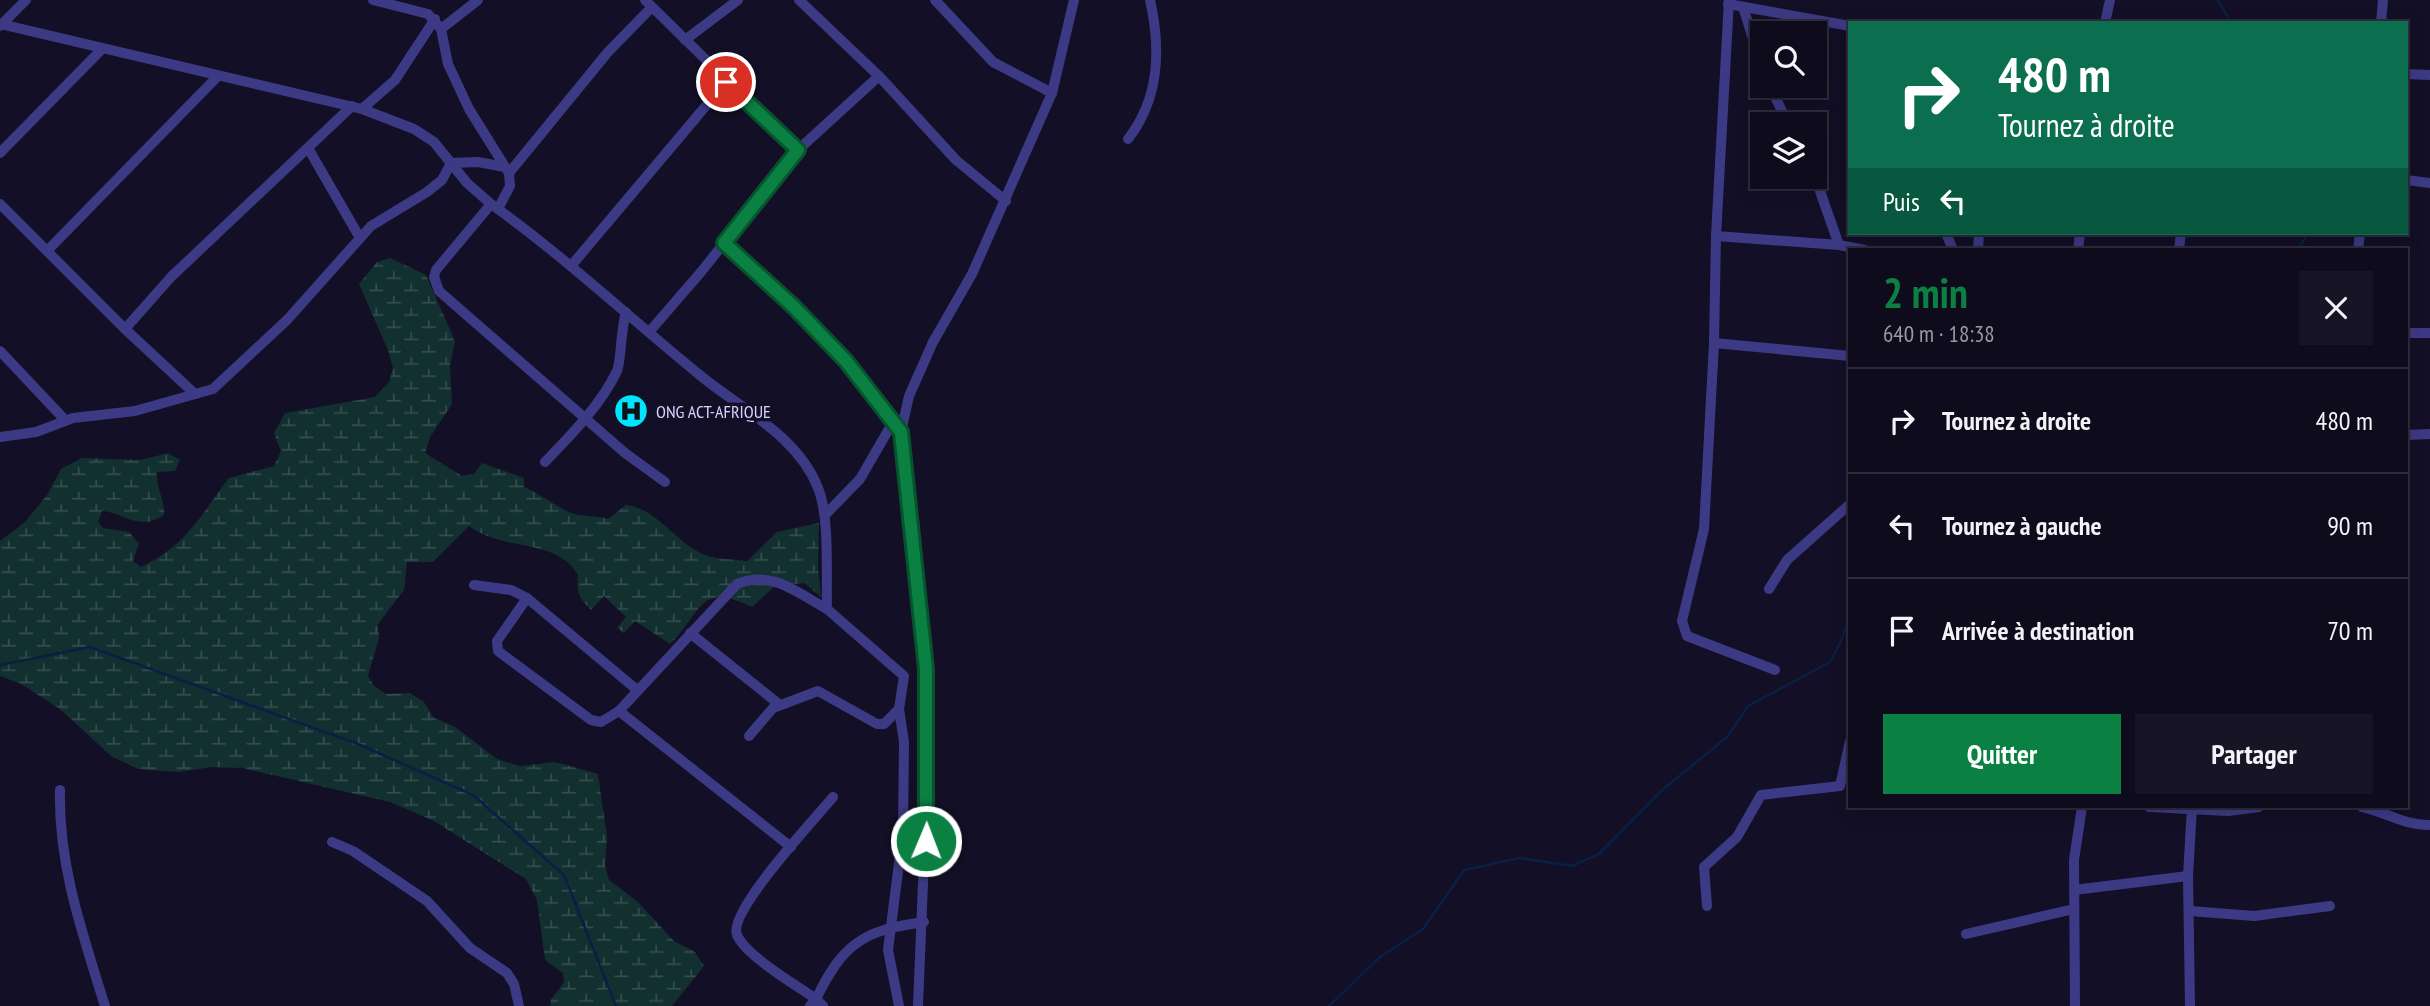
<!DOCTYPE html>
<html lang="fr">
<head>
<meta charset="utf-8">
<style>
  body { margin:0; font-family:"PT Sans Narrow",sans-serif; background:#171425; color:#f1f3f6; height:100vh; display:flex; flex-direction:column; font-size:26px; white-space:nowrap }
  * { box-sizing:border-box; margin:0 }
  p { font-size:23px; color:#9b9ba3 }
  .icon { flex:none; width:38px; height:38px; fill:none; stroke:currentColor; stroke-width:2; stroke-linecap:round; stroke-linejoin:round }
  .map { position:relative; flex:1; overflow:hidden }
  .drawer { position:absolute; left:1848px; top:248px; width:560px; height:560px; display:flex; flex-direction:column; background:#0e0b1c; border-radius:0px; box-shadow:0 4px 18px #0003,0 0 0 2px #2e2b3b }
  .drawer>* { flex:none }
  .guide { position:absolute; left:1848px; top:21px; width:560px; height:214px; border-radius:0px; box-shadow:0 4px 18px #0003,0 0 0 2px #2e2b3b; background:#0b6e4f; color:#fff; overflow:hidden }
  .fabs { position:absolute; left:1750px; top:21px; display:grid; gap:14px }
  .fabs a { display:grid; place-items:center; width:77px; height:77px; border-radius:0px; background:#0e0b1c; box-shadow:0 4px 18px #0003,0 0 0 2px #2e2b3b; font-size:35px }
  .pin { position:absolute; display:grid; place-items:center; width:60px; height:60px; color:#fff; margin:-30px; border:4px solid #fff; border-radius:50%; box-shadow:0 2px 7px #0007 }
  .me { position:absolute; width:77px; margin:-38px; rotate:1deg; stroke-linejoin:round; filter:drop-shadow(0 0 5px #0008) }
  .turn { display:flex; align-items:center; gap:24px; height:147px; padding:0 35px; font-size:32px }
  .turn .icon { width:91px; height:91px; stroke-width:2.5 }
  .turn b { display:block; font-size:49px; line-height:60px }
  .then { display:flex; align-items:center; height:66px; padding:0 35px; background:#0003; gap:14px; font-size:26px }
  .round { display:grid; place-items:center; flex:none; width:74px; height:74px; border-radius:0px; background:#171425 }
  .headline { display:flex; align-items:center; justify-content:space-between; height:119px; padding:0 35px }
  h1 { font-size:42px; font-weight:800; line-height:52px; color:#0b8043 }
  .cta { display:flex; gap:14px; margin-top:auto; padding:14px 35px }
  .cta a { flex:1; height:80px; border-radius:0px; background:#0b8043; color:#fff; font-size:28px; font-weight:800; line-height:80px; text-align:center }
  .cta a+a { background:#171425; color:#f1f3f6 }
  ul { padding:0; list-style:none }
  li { display:flex; align-items:center; gap:21px; height:105px; padding:0 35px; border-top:2px solid #2e2b3b }
  li div { flex:1 }
  li b { display:block; font-size:26px }
  li em { font-style:normal }
  .map>svg:first-child { display:block }
</style>
</head>
<body>
<div class="map">
<svg width="2430" height="1006" viewBox="0 0 2430 1006">
  <defs>
    <pattern id="wetland-marsh" width="20" height="14" patternUnits="userSpaceOnUse" patternTransform="scale(1.75)"><rect width="20" height="14" fill="#12302f"/><path d="M1 5h8M5 5V1M11 12h8M15 12V8" fill="none" stroke="#344d4e"/></pattern>
  </defs>
  <rect width="100%" height="100%" fill="#130f26"/>
  <!-- wetland -->
  <path fill="url(#wetland-marsh)" d="M390 258 426 275 455 341 450 365 452 404 430 437 425 453 462 476 474 474 482 463 524 478V487C540 494 554 505 569 512 579 517 596 515 608 519L626 505C658 508 677 546 708 556 720 560 735 559 747 561L777 532 819 523 818 568 821 597 804 583 775 586 752 607C698 581 703 612 670 644L635 621 624 633 617 628 626 617 604 596 591 610C579 598 576 592 578 575 558 538 504 552 469 526L433 562H407L404 590 378 624 379 638 368 676 374 686 386 694 410 693 424 702 433 717 455 727 497 759 520 766 555 762 598 774 607 838 605 865 609 880 638 902 674 941 695 952 704 966 672 1006H550L551 1000 564 982 563 973 545 960 537 900 526 879 434 821 390 802 242 768 212 767 178 772 138 769 111 756 60 709 21 684 0 676V541L25 522 47 495 61 469 82 458 141 460 168 453 180 460 175 471 157 472C156 489 165 498 164 515 138 532 126 513 102 511L98 522 103 528 129 532 139 544 133 561 141 567C188 544 199 517 229 478L274 466 281 451 274 433 285 413 375 397 389 382 393 368 388 350 359 284 377 262Z"/>
  <g fill="none" stroke-linecap="round" stroke-linejoin="round">
    <!-- stream -->
    <g stroke="#0a1f44" stroke-width="2.5">
      <polyline points="2218,0 2231,23"/>
      <polyline points="2298,250 2308,233"/>
      <polyline points="0,665 90,647 358,744 473,795 564,875 616,1006"/>
      <polyline points="1329,1006 1380,957 1423,929 1464,870 1520,858 1572,866 1599,854 1661,791 1728,736 1748,706 1830,662 1843,637 1850,613"/>
    </g>
    <!-- minor -->
    <g stroke="#3d3a85" stroke-width="10">
      <polyline points="373,0 428,14 441,29 448,64 469,109 509,173 510,186 498,209"/>
      <polyline points="645,0 798,150"/>
      <polyline points="799,0 879,76 956,160 1006,201"/>
      <polyline points="935,0 993,62 1052,93"/>
      <polyline points="1729,0 1716,236 1839,245"/>
      <polyline points="1728,4 1850,26"/>
      <polyline points="1743,7 1762,67"/>
      <polyline points="2105,23 2110,0"/>
      <polyline points="2381,23 2383,0"/>
      <polyline points="1,24 362,109 414,129 434,142 467,183 491,204"/>
      <polyline points="0,26 26,0"/>
      <polyline points="441,29 478,0"/>
      <polyline points="685,40 738,0"/>
      <polyline points="2406,74 2430,75"/>
      <polyline points="1770,86 1788,124"/>
      <polyline points="362,109 395,80 435,19"/>
      <path d="M1128 139C1160 98 1161 49 1150 0"/>
      <polyline points="308,148 360,238"/>
      <polyline points="0,153 102,49"/>
      <polyline points="451,163 478,162 505,167"/>
      <polyline points="509,173 608,52 651,8"/>
      <polyline points="1815,177 1839,245 1865,250"/>
      <polyline points="2406,180 2430,183"/>
      <polyline points="0,204 125,329 195,394"/>
      <polyline points="1946,233 1953,250"/>
      <polyline points="1716,236 1714,343 1704,529 1682,621 1687,636 1775,670"/>
      <path d="M724 243C792 298 847 364 901 432"/>
      <polyline points="1978,250 1979,233"/>
      <polyline points="2078,250 2080,233"/>
      <polyline points="2179,250 2181,233"/>
      <polyline points="2358,250 2360,233"/>
      <polyline points="47,251 218,76"/>
      <polyline points="571,266 726,82"/>
      <polyline points="125,329 171,277 352,106"/>
      <polyline points="650,331 701,272 798,150 879,76"/>
      <polyline points="2406,333 2430,333"/>
      <polyline points="1714,343 1850,356"/>
      <polyline points="0,351 65,420"/>
      <polyline points="2406,435 2430,434"/>
      <polyline points="0,437 36,432 73,418 135,411 213,389 287,320 371,226 427,192 442,180 451,163"/>
      <path d="M545 462C570 436 601 405 617 371 621 363 621 327 626 312"/>
      <path d="M665 482 625 453 439 291 434 277 436 270 491 204C565 257 631 319 701 376 741 409 798 436 818 488 830 517 826 575 827 609L904 676 899 709 904 742 903 832 888 950 899 1006"/>
      <polyline points="827,513 860,479 893,422"/>
      <polyline points="474,585 511,590 527,598"/>
      <polyline points="1769,589 1787,560 1850,504"/>
      <polyline points="690,633 780,705"/>
      <path d="M636 689 527 598 497 641 498 651 591 720 601 722 619 711 737 584C772 570 796 592 827 609"/>
      <polyline points="619,711 791,847"/>
      <polyline points="749,736 773,708 818,691 877,724 884,724 899,709"/>
      <path d="M60 790C58 865 83 935 105 1006"/>
      <polyline points="2149,807 2228,811 2259,807"/>
      <path d="M2362 807C2386 812 2406 826 2430 825"/>
      <polyline points="332,842 353,851 427,901 470,948 507,973 514,984 519,1006"/>
      <polyline points="2074,890 2188,876"/>
      <polyline points="1707,906 1704,867 1737,837 1761,795 1840,786 1850,741"/>
      <polyline points="2190,911 2254,916 2330,906"/>
      <polyline points="1966,934 2074,909"/>
      <path d="M810 1006 816 999C796 985 746 956 737 935 727 912 816 818 833 797"/>
      <path d="M823 1006 816 999C843 943 864 930 924 922"/>
      <polyline points="918,1006 928,760 926,669 901,432 909,396 933,342 972,274 1052,93 1074,0"/>
      <polyline points="2075,1006 2074,860 2082,807"/>
      <polyline points="2190,1006 2188,876 2192,807"/>
    </g>
  </g>
  <g fill="none" stroke-linecap="round" stroke-linejoin="round">
    <!-- route casing -->
    <g stroke="#07532c" stroke-width="18">
      <polyline id="route" points="726,82 798,150 724,243 794,307 846,361 901,432 926,669 926,841"/>
    </g>
    <!-- route -->
    <use href="#route" stroke="#0b8043" stroke-width="12"/>
  </g>
  <!-- icons -->
  <defs>
    <g id="hospital-disc" transform="scale(1.75)"><circle r="9.5" fill="#00e5ff" stroke="#130f26"/><path d="M-5-5h3v3.5h4V-5h3V5h-3V1.5h-4V5h-3Z" fill="#111"/></g>
  </defs>
  <g fill-rule="evenodd">
    <use href="#hospital-disc" x="631" y="411"/>
  </g>
  <g text-anchor="middle" dominant-baseline="central" stroke-width="7" stroke-linejoin="round" paint-order="stroke">
    <!-- poi labels -->
    <g font-size="18" fill="#d9d4ff" stroke="#130f26" text-anchor="start">
      <text x="656" y="411">ONG ACT-AFRIQUE</text>
    </g>
  </g>
</svg>
<div class="fabs">
<a><svg class="icon" aria-label="search" viewBox="0 0 24 24"><circle cx="10" cy="10" r="6"/><path d="M15 15l6 6"/></svg></a>
<a><svg class="icon" aria-label="layers" viewBox="0 0 24 24"><path d="M12 4l9 5-9 5-9-5zM3 14l9 5 9-5"/></svg></a>
</div>
<div class="pin" style="left:726px;top:82px;background:#d93025"><svg class="icon" aria-label="arrive" viewBox="0 0 24 24"><path d="M6 21V4h12l-3 4 3 4H6"/></svg></div>
<svg class="me" style="left:926px;top:841px" viewBox="-20 -20 40 40"><circle r="17" fill="#0b8043" stroke="#fff" stroke-width="3"/><path d="M0-11L8 9 0 5-8 9z" fill="#fff"/></svg>
<div class="guide">
<div class="turn"><svg class="icon" aria-label="right" viewBox="0 0 24 24"><path d="M7 20v-9h11M14 6l5 5-5 5"/></svg><div><b>480 m</b>Tournez à droite</div></div>
<div class="then">Puis<svg class="icon" aria-label="left" viewBox="0 0 24 24"><path d="M17 20v-9H6M10 6l-5 5 5 5"/></svg></div>
</div>
<section class="drawer">
<div class="headline"><div><h1>2 min</h1><p>640 m · 18:38</p></div><a class="round"><svg class="icon" aria-label="close" viewBox="0 0 24 24"><path d="M6 6l12 12M18 6L6 18"/></svg></a></div>
<ul>
<li><svg class="icon" aria-label="right" viewBox="0 0 24 24"><path d="M7 20v-9h11M14 6l5 5-5 5"/></svg><div><b>Tournez à droite</b></div><em>480 m</em></li>
<li><svg class="icon" aria-label="left" viewBox="0 0 24 24"><path d="M17 20v-9H6M10 6l-5 5 5 5"/></svg><div><b>Tournez à gauche</b></div><em>90 m</em></li>
<li><svg class="icon" aria-label="arrive" viewBox="0 0 24 24"><path d="M6 21V4h12l-3 4 3 4H6"/></svg><div><b>Arrivée à destination</b></div><em>70 m</em></li>
</ul>
<div class="cta"><a>Quitter</a><a>Partager</a></div>
</section>
</div>
</body>
</html>
